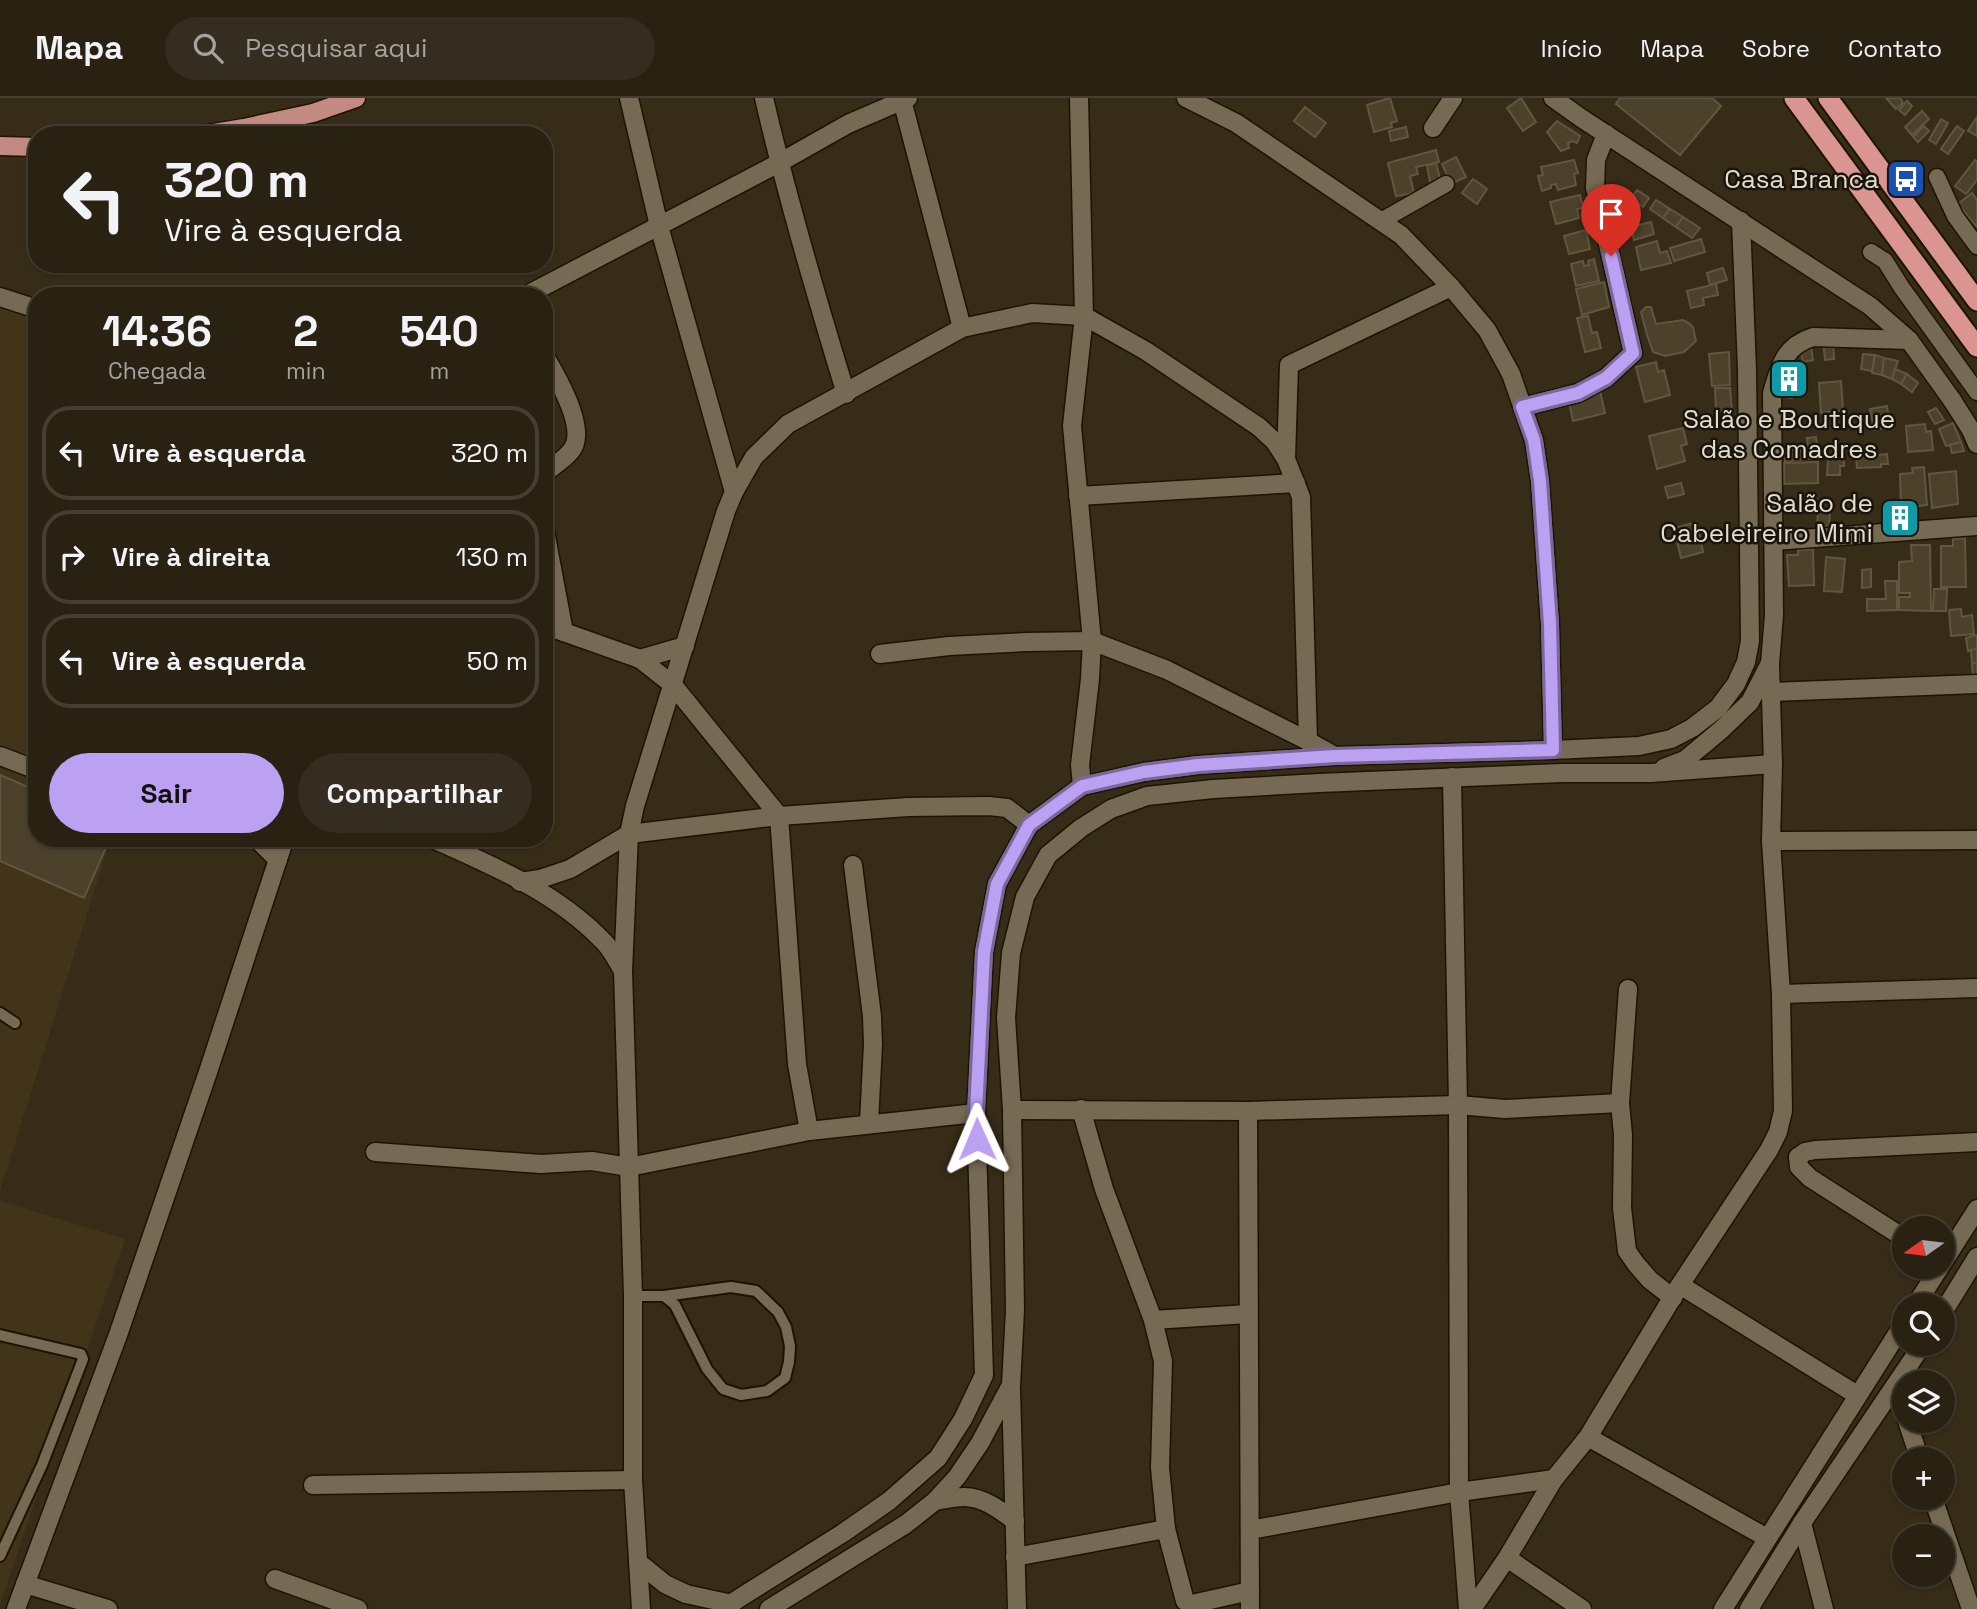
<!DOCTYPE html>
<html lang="pt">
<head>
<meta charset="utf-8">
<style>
  body { margin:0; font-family:"Space Grotesk",sans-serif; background:#352e20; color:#f1f3f6; height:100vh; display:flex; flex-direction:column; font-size:26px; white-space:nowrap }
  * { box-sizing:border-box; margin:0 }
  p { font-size:23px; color:#a5a39f }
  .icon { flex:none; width:38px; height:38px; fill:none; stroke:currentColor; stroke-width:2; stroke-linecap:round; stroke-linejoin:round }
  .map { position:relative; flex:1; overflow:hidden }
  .details { position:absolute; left:28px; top:189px; width:525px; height:560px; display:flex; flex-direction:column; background:#292112; border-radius:28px; box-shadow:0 2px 5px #0004,0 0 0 2px #453e32 }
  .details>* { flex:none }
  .hud { position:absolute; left:28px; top:28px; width:525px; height:147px; border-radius:28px; box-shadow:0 2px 5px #0004,0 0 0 2px #453e32; background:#292112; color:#f1f3f6; overflow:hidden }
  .needle { width:46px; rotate:256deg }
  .controls { position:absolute; left:1892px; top:1118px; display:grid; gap:14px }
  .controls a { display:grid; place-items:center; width:63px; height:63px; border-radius:50%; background:#292112; box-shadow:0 2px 5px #0004,0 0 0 2px #453e32; font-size:35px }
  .pin { position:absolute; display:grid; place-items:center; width:60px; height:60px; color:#fff; margin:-72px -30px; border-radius:50% 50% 50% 0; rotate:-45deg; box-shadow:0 0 7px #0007 }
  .pin .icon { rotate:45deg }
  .me { position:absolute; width:77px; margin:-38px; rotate:359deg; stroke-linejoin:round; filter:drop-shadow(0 0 5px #0008) }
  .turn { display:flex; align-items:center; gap:24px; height:147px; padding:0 21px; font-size:32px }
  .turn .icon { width:91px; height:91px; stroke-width:2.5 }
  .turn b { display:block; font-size:49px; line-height:60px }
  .eta { display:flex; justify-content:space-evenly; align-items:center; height:119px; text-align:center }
  .eta b { font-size:42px; font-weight:600; line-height:49px }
  .primary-button { display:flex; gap:14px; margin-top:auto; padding:14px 21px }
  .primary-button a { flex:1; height:80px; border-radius:42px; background:#bca0f2; color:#111; font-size:28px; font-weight:600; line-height:80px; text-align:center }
  .primary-button a+a { background:#352e20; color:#f1f3f6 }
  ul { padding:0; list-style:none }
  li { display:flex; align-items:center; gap:21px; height:94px; margin:0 14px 10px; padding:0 7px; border:4px solid #453e32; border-radius:28px }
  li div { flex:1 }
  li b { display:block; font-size:26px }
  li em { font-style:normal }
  header { display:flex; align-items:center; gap:42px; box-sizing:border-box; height:98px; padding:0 35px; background:#292112; border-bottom:2px solid #453e32 }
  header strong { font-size:33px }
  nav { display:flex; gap:38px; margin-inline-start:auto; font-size:24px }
  .search { width:490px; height:63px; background:#352e20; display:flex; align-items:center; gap:18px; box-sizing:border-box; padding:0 24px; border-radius:38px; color:#a5a39f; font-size:26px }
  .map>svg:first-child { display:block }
</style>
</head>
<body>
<header>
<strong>Mapa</strong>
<div class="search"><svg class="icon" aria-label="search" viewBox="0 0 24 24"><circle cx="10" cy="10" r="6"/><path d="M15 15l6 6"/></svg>Pesquisar aqui</div>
<nav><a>Início</a><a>Mapa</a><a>Sobre</a><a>Contato</a></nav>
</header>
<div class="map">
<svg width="1977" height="1511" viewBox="0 0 1977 1511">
  <rect width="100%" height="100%" fill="#372c18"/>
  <!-- built -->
  <g fill="#423418">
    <polygon points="0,192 37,204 37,740 111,740 0,1093"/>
    <polygon points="0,1103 125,1141 0,1506"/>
  </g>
  <!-- building -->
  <g fill="#4c412b" stroke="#625640" stroke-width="2">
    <polygon points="1390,0 1397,23 1391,25 1392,29 1374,34 1367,7"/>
    <polygon points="1521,0 1536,24 1523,33 1507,10"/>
    <polygon points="1620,0 1712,0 1721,8 1680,57 1616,6"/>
    <polygon points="1886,0 1900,0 1903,5 1896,11"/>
    <polygon points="1907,3 1912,8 1905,17 1899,12"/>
    <polygon points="1305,9 1326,25 1315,39 1294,23"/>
    <polygon points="1922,13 1929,21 1912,37 1905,29"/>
    <polygon points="1977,19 1977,38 1968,33"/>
    <polygon points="1941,21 1948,25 1936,46 1929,42"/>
    <polygon points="1557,23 1580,38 1577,45 1572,43 1568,45 1569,50 1561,53 1547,34"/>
    <polygon points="1924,28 1929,33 1918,44 1913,39"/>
    <polygon points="1957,28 1964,33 1948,56 1941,51"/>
    <polygon points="1406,29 1408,39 1391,43 1389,33"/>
    <polygon points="1436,52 1439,64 1416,69 1418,76 1410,78 1414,95 1396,98 1388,65"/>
    <polygon points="1456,59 1466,79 1451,86 1442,66"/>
    <polygon points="1574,62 1578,75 1574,76 1576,87 1558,92 1556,86 1551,87 1551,90 1542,93 1538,78 1543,77 1541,69"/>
    <polygon points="1975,62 1977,64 1977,82 1966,96 1955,88"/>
    <polygon points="1436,65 1441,85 1431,90 1427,68"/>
    <polygon points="1473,81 1487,91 1477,106 1462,95"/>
    <polygon points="1637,92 1649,100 1643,109 1631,100"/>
    <polygon points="1972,95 1977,102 1977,129 1958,106"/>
    <polygon points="1580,97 1583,110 1577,111 1579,120 1556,126 1550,104"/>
    <polygon points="1656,102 1670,111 1663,120 1650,111"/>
    <polygon points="1670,111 1683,119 1676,129 1663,120"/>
    <polygon points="1683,119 1700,130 1692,140 1676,129"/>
    <polygon points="1651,124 1654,136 1634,142 1631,129"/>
    <polygon points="1586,132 1590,151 1569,156 1564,138"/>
    <polygon points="1701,141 1705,154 1674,163 1670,150"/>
    <polygon points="1657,143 1660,155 1667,153 1671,165 1641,172 1636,149"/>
    <polygon points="1594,161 1599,183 1576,188 1571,166 1583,163 1584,168 1589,167 1588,163"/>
    <polygon points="1723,170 1727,182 1710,187 1707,175"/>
    <polygon points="1604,184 1609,209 1582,217 1576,191"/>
    <polygon points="1716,186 1718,197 1703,200 1704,207 1691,210 1687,193"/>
    <polygon points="1646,209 1651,209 1656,226 1683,222 1689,225 1693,229 1696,243 1684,254 1665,258 1653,254 1647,237 1641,214"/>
    <polygon points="1588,218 1592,235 1597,234 1601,250 1585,254 1577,220"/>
    <polygon points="1833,242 1834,261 1825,262 1823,243"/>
    <polygon points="1811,249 1813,262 1803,264 1800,251"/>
    <polygon points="1729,254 1730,287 1712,288 1709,256"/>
    <polygon points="1863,256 1875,257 1872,273 1861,271"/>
    <polygon points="1875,257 1884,260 1882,277 1872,275"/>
    <polygon points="1884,260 1898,263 1892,281 1882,277"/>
    <polygon points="1794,263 1805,271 1797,281 1784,273"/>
    <polygon points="1656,264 1658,274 1664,272 1670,297 1645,304 1636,269"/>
    <polygon points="1895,271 1907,276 1901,286 1892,281"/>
    <polygon points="1784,273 1799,282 1795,291 1778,287"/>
    <polygon points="1907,276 1918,285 1912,294 1901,286"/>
    <polygon points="1841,283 1843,312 1821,315 1819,285"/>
    <polygon points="1778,287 1795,291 1792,300 1775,298"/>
    <polygon points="1715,290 1730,290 1732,313 1716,313"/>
    <polygon points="1600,293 1605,315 1573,323 1568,300"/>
    <polygon points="1887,308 1890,329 1874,332 1870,311"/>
    <polygon points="1936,310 1944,322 1935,326 1928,314"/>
    <polygon points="1953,325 1961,344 1946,348 1939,331"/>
    <polygon points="1925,326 1926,334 1931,333 1933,352 1908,354 1906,328"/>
    <polygon points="1683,330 1687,346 1681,348 1685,363 1657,371 1649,338"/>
    <polygon points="1816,339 1819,360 1785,363 1784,352 1808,350 1807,340"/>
    <polygon points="1961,344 1964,353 1952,355 1950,347"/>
    <polygon points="1887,356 1888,366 1881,366 1881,369 1857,370 1856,359"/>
    <polygon points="1844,360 1844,368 1840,368 1840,377 1827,377 1828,361"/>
    <polygon points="1818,364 1818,385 1784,386 1784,365"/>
    <polygon points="1924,369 1927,407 1912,409 1912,405 1901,407 1900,376 1913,375 1912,370"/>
    <polygon points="1956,373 1958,406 1932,410 1929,376"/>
    <polygon points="1681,385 1684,396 1668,400 1665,389"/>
    <polygon points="1915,413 1915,425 1905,426 1905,414"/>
    <polygon points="1830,414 1829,428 1817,429 1818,415"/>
    <rect x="1895" y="414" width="10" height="12"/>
    <polygon points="1697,424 1703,454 1681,460 1674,430"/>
    <polygon points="1965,440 1966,489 1941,489 1941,448 1953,448 1953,441"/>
    <polygon points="1911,447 1930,447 1931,513 1899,512 1899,499 1910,499 1910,495 1899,495 1899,464 1912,463"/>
    <polygon points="1813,451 1814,487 1789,488 1787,457 1798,457 1798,452"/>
    <polygon points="1826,459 1845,461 1842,494 1824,493"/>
    <polygon points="1871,471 1871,489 1862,490 1862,472"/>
    <polygon points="1885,483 1897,483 1897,512 1867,513 1867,501 1886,501"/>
    <polygon points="1934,491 1947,491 1946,513 1933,513"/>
    <polygon points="1961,511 1962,519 1972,517 1974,536 1951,538 1949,512"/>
    <polygon points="1977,537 1977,551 1968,553 1966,540"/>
    <polygon points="1977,551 1977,565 1972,565 1971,552"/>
    <polygon points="1972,565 1977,565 1977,578 1973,579"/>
    <polygon points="0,677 37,693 37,740 110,740 84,800 0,763"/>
  </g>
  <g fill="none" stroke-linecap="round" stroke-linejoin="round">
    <!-- service casing -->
    <g stroke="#1e1402" stroke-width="14">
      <g id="service">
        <polyline points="0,915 15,925"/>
        <polyline points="633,1198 664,1198 731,1189 756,1193 778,1214 786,1229 790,1248 789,1264 785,1280 767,1293 741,1297 723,1291 707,1271 675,1207 664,1198"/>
        <polyline points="0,1237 81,1256 83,1261 42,1367 0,1458"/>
      </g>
    </g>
    <!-- pedestrian casing -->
    <g stroke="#1e1402" stroke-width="19">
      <g id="pedestrian">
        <polyline points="1937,79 1955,118 1977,148"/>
        <polyline points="1381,123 1446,86"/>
        <polyline points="1871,154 1885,163 1902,190 1977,294"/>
      </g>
    </g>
    <!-- minor casing -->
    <g stroke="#1e1402" stroke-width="21">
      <g id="minor">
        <polyline points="629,0 659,128 734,394"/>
        <path d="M764 0C787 100 816 198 846 296"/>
        <polyline points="1079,0 1084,218 1072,328 1092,543 1090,581 1080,667 1082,688"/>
        <polyline points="1186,0 1236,25 1401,137 1451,189 1487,232 1511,276 1534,342 1540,383 1550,526 1553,652"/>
        <polyline points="1553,0 1581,20 1870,208 1909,242 1952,302"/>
        <polyline points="902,2 962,230"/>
        <polyline points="1433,30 1453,0"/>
        <polyline points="525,198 779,65 848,26 908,0"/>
        <polyline points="0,199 37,211"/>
        <path d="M544 257C556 277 586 328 573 350 567 361 552 367 544 377"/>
        <polyline points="1523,309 1578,295 1606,280 1633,255 1595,90 1596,62 1606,36"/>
        <polyline points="1286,361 1289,267 1451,189"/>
        <polyline points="1078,398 1296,385"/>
        <polyline points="544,428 564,534"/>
        <polyline points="1774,443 1977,428"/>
        <polyline points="544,527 640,561 673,587 779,718 797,966 809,1033"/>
        <polyline points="880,556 949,548 1027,544 1092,543 1167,572 1308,643"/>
        <polyline points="640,561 685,548"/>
        <polyline points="1770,594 1977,586"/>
        <polyline points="1664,670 1685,662 1721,632 1750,604 1769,567"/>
        <polyline points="1452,679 1458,1007 1459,1394 1468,1511"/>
        <polyline points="256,740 278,762"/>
        <polyline points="1771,743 1977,742"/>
        <polyline points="853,767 872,918 873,946 869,1025"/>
        <polyline points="520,784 540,781 570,771 629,736 779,718 908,709 989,708 1007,710 1029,727"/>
        <polyline points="623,873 629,736 635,708 726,413 734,394 754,359 788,326 962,230 1032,215 1084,218 1146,253 1259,329 1275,344 1286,361 1301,399 1308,643 1335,658"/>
        <polyline points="1781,896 1977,890"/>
        <polyline points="1620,1005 1628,891"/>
        <polyline points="1081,1011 1104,1091 1153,1222 1248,1216"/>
        <polyline points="1012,1012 1248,1013 1458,1007 1505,1011 1620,1005 1623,1037 1622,1110 1627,1153 1636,1166 1650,1182 1673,1200"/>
        <polyline points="1248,1013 1250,1511"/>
        <polyline points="375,1054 541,1066 592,1063 629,1069 809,1033 976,1015"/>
        <polyline points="1798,1059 1805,1054 1815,1052 1977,1044"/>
        <polyline points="1798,1059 1799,1069 1810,1080 1904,1140"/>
        <polyline points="1942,1166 1977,1111"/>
        <polyline points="1680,1187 1857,1297"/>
        <polyline points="1915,1208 1940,1169"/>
        <polyline points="1942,1216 1977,1159"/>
        <polyline points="1153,1222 1163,1263 1160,1370 1166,1431"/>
        <polyline points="1895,1289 1904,1314"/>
        <polyline points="1011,1291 1017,1511"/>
        <polyline points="1907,1323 1920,1362"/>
        <polyline points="1588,1339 1767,1440"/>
        <polyline points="313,1387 633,1382"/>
        <polyline points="1933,1400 1971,1511"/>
        <path d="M935 1403C945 1401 955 1399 964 1399 983 1399 1000 1412 1015 1423"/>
        <polyline points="1802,1425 1824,1511"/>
        <polyline points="1250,1432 1459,1394 1554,1381"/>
        <polyline points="1015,1459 1166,1431 1185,1503 1192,1506 1250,1493"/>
        <polyline points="1507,1460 1582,1511"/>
        <polyline points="275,1481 358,1511"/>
        <polyline points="25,1486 108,1511"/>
        <polyline points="16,1511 118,1237 208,974 285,740"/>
        <polyline points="722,1511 843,1435 889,1403 938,1360 963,1321 984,1277 976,1015 984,854 997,786 1029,727 1082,688 1144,674 1198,667 1335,658 1553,652 1639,648 1671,641 1692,630 1718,610 1736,586 1746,564 1750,543 1747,271 1741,123"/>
        <polyline points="769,1511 906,1426 935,1403 957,1379 980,1345 1011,1287 1015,1212 1012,1012 1006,920 1011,855 1025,799 1048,757 1081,730 1111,711 1147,698 1213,691 1319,685 1562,675 1651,675 1773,666"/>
        <path d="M1472 1511 1507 1460 1554 1381 1588 1339 1680 1187 1769 1052 1778 1034 1783 1013 1781 896 1771 743 1773 666 1770 566 1774 517 1772 295C1780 268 1784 248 1813 239L1909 242"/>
        <polyline points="1723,1511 1904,1225"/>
        <polyline points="1749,1511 1802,1425 1923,1246"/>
      </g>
    </g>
    <!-- tertiary casing -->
    <g stroke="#1e1402" stroke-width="21">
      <g id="tertiary">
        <polyline points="1952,302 1971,332 1977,346"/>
        <polyline points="0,658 37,672"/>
        <path d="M431 740C491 767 556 794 602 842 611 850 617 863 623 873L633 1198V1382L641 1511"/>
        <polyline points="638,1464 665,1486 686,1496 732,1506"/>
      </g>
    </g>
    <!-- primary casing -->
    <g stroke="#1e1402" stroke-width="21">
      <g id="primary">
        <polyline points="202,37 244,30 313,15 356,0"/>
        <polyline points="0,48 37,49"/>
      </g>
    </g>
    <!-- trunk casing -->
    <g stroke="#1e1402" stroke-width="23">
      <g id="trunk">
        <polyline points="1794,0 1977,249"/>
        <polyline points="1828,0 1977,203"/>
      </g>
    </g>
    <!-- service -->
    <use href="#service" stroke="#766a54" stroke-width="10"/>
    <!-- pedestrian -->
    <use href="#pedestrian" stroke="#766a54" stroke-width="16"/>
    <!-- minor -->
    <use href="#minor" stroke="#766a54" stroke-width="18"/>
    <!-- tertiary -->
    <use href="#tertiary" stroke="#766a54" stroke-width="18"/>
    <!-- primary -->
    <use href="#primary" stroke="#c28a82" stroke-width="18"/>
    <!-- trunk -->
    <use href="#trunk" stroke="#db9591" stroke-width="19"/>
  </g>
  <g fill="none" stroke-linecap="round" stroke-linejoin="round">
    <!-- route casing -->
    <g stroke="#7a689d" stroke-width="18">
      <polyline id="route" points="977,1041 976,1015 984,854 997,786 1029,727 1082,688 1144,674 1198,667 1335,658 1553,652 1550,526 1540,383 1534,342 1522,309 1578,295 1606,280 1633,255 1611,158"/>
    </g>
    <!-- route -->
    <use href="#route" stroke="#bca0f2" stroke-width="12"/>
  </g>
  <!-- icons -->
  <defs>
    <g id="bus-square" transform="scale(2.0125)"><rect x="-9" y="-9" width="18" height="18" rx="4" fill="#1a4fb4" stroke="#1a150c"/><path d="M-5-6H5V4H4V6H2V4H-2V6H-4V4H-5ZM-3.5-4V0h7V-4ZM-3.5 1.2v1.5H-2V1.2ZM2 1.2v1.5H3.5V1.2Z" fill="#fff"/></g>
    <g id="building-square" transform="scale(2.0125)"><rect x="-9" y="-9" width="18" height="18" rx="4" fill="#0f9aa8" stroke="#1a150c"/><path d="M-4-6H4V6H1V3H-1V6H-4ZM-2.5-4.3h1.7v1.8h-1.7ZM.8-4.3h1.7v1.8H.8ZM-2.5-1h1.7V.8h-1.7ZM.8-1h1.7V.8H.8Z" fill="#fff"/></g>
  </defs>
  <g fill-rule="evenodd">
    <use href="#bus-square" x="1906" y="81"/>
    <use href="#building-square" x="1789" y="281"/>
    <use href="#building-square" x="1900" y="420"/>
  </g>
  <g text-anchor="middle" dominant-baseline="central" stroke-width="5" stroke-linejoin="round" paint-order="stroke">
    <!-- poi labels -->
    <g font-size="26" fill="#e2dbce" stroke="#1a150c" text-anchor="end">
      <text x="1879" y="81">Casa Branca</text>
      <text x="1789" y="321" text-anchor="middle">Salão e Boutique<tspan x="1789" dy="30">das Comadres</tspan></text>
      <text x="1873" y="405">Salão de<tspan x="1873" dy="30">Cabeleireiro Mimi</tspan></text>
    </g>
  </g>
</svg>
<div class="controls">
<a><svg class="needle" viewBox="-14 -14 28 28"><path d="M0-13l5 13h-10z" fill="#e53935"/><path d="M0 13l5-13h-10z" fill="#a5a39f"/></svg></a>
<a><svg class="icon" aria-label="search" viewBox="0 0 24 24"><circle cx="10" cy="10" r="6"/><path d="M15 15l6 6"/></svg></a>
<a><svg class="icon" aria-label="layers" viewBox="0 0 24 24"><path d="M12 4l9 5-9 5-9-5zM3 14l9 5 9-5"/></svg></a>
<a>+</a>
<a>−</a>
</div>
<div class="pin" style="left:1611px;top:158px;background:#d93025"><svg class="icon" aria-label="arrive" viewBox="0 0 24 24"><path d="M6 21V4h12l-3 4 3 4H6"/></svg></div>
<svg class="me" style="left:977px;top:1041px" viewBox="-20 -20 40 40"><path d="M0-17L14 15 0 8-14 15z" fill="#bca0f2" stroke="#fff" stroke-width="4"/></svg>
<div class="hud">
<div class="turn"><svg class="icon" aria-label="left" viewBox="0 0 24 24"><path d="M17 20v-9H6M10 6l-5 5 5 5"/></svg><div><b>320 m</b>Vire à esquerda</div></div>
</div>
<section class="details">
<div class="eta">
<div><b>14:36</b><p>Chegada</p></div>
<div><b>2</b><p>min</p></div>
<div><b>540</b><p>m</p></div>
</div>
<ul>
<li><svg class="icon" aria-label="left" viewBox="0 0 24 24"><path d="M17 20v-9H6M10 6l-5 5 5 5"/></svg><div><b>Vire à esquerda</b></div><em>320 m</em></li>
<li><svg class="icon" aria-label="right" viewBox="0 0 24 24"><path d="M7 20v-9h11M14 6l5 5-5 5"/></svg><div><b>Vire à direita</b></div><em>130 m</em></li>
<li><svg class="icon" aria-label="left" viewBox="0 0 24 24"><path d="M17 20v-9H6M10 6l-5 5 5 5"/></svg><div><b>Vire à esquerda</b></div><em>50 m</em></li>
</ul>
<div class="primary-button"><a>Sair</a><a>Compartilhar</a></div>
</section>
</div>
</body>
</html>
